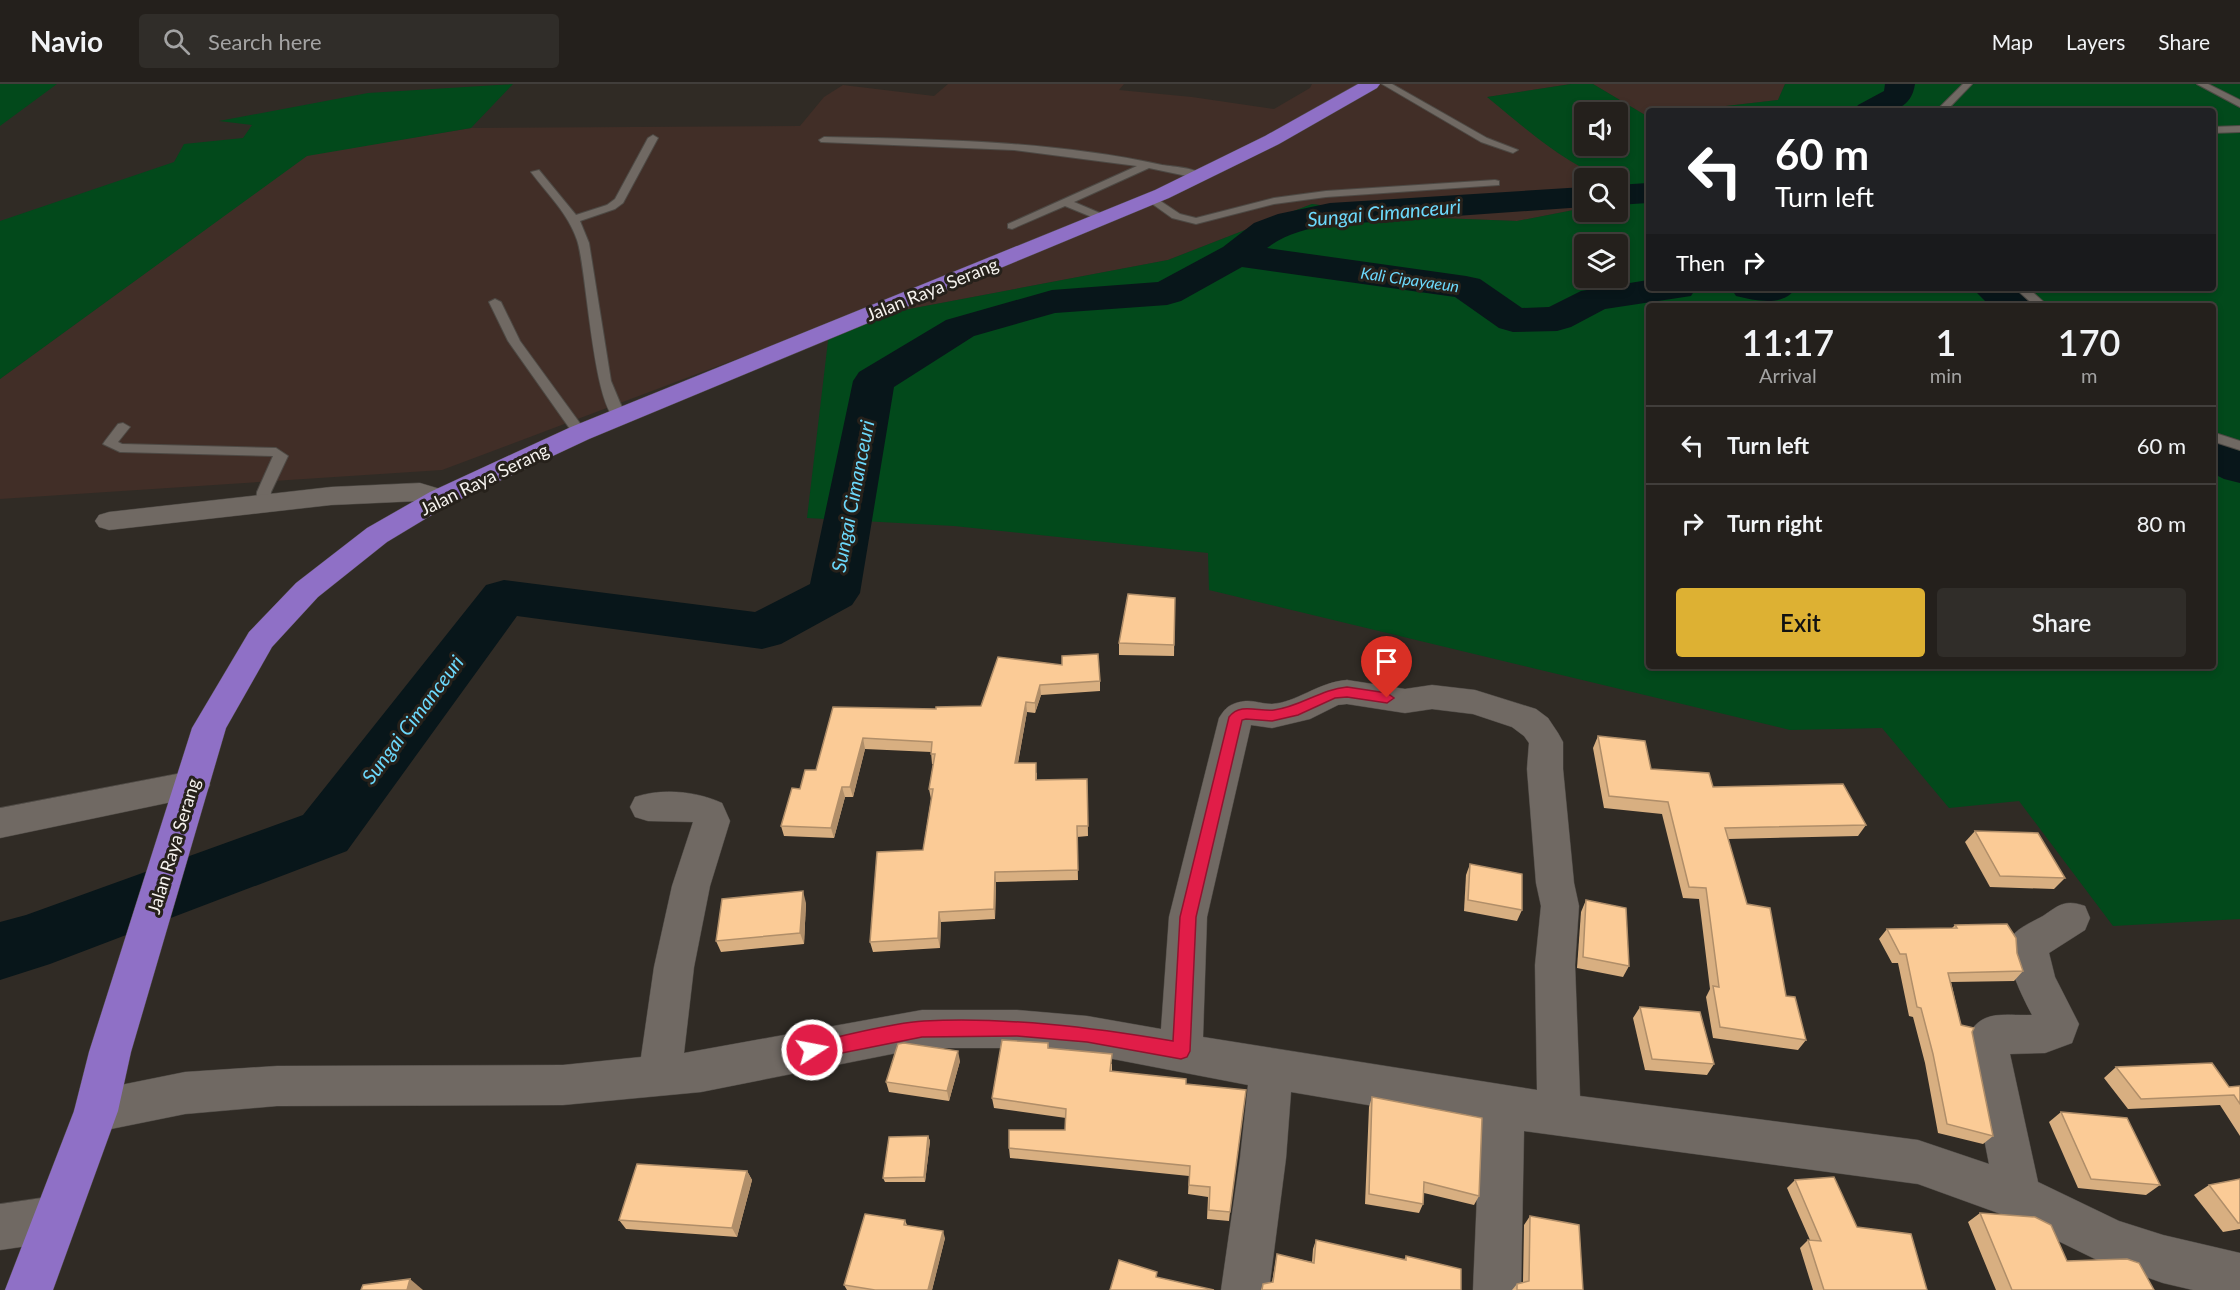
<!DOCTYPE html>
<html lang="en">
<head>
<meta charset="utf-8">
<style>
  body { margin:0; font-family:Lato,sans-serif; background:#302d29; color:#f1f3f6; height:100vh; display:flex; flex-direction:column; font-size:22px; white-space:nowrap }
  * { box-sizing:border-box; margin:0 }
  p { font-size:20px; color:#a3a3a3 }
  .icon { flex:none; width:33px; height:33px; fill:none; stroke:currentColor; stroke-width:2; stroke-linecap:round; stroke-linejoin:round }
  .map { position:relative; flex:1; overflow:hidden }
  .drawer { position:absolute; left:1646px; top:219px; width:570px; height:366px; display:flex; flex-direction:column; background:#24201c; border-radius:6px; box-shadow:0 3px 9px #0003,0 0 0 2px #413e3b }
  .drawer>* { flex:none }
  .guide { position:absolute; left:1646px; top:24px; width:570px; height:183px; border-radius:6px; box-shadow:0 3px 9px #0003,0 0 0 2px #413e3b; background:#202124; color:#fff; overflow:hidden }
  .buttons { position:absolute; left:1574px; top:18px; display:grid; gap:12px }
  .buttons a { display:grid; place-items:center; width:54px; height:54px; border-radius:6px; background:#24201c; box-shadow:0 3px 9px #0003,0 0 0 2px #413e3b; font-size:30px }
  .pin { position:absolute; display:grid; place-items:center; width:51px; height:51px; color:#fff; margin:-62px -26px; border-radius:50% 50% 50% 0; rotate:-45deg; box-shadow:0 0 6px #0007 }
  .pin .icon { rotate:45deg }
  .me { position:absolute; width:66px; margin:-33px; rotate:79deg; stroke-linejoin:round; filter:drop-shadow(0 0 4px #0008) }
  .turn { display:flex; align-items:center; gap:21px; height:126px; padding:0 30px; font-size:27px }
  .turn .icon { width:78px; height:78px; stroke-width:2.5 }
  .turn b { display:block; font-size:42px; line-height:51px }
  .then { display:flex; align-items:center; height:57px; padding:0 30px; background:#0003; gap:12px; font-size:22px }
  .eta { display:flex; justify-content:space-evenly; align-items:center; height:102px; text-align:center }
  .eta b { font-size:36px; font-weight:600; line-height:42px }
  .action { display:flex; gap:12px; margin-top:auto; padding:12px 30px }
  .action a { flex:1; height:69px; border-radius:6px; background:#ddb133; color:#111; font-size:24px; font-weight:600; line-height:69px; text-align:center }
  .action a+a { background:#302d29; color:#f1f3f6 }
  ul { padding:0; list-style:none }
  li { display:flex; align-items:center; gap:18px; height:78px; padding:0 30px; border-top:2px solid #413e3b }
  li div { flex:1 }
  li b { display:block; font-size:22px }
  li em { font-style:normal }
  header { display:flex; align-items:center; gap:36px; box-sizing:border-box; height:84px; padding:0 30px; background:#24201c; border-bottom:2px solid #413e3b }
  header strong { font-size:28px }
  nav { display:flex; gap:33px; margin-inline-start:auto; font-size:21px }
  .search { width:420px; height:54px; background:#302d29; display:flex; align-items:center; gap:15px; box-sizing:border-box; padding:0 21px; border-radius:6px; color:#a3a3a3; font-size:22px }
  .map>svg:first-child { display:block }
</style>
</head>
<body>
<header>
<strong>Navio</strong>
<div class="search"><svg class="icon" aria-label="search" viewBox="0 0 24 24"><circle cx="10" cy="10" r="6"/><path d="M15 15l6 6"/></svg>Search here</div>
<nav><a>Map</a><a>Layers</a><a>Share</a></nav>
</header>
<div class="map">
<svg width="2240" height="1206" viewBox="0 0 2240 1206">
  <rect width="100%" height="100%" fill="#302b25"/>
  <!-- industrial -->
  <g fill="#412e27">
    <polygon points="948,0 1124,0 1119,6 1192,13 1274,25 1310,4 1312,0 1571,0 1488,13 1558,69 1606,94 1584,94 1584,124 1517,137 1412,133 1312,120 1168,176 830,240 442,386 0,415 0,295 307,71 471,44 800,42 824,13 843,1 934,12"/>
    <polygon points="1593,0 1785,0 1778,16 1683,27 1648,27 1648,31 1645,31"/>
  </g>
  <!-- green -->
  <g fill="#02491b" fill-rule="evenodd">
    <polygon points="0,0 57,0 0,42"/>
    <polygon points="513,0 471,44 307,72 0,295 0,137 174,78 184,60 243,54 252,41 219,37 368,9"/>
    <path d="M1571 0H1593L1645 31H1648V204H2212V27H1683L1778 16 1785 0H2240V835L2113 842 2019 717 1949 724 1882 644 1790 646 1209 506 1208 469 954 442 807 434 830 240 1168 176 1312 120 1412 133 1517 137 1584 124V128H1617V117L1639 112 1617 100V94C1579 94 1517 37 1487 13ZM1584 28H1617V62H1584ZM1584 160H1617V194H1584ZM1648 222H2212V582H1648Z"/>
  </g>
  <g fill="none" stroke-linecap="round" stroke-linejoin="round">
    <!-- river -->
    <g fill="#08161a" fill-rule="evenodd">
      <path d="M1885 0H1915C1910 33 1880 27 1854 27L1858 21 1884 7Z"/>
      <polygon points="1648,99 1648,119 1617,121 1617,101"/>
      <path d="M1584 103V123L1330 141C1306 145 1287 149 1267 164L1466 192 1480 195 1522 224 1549 223 1581 207 1648 196V204H1696L1691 212 1605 225 1571 243 1557 247 1513 248 1499 244 1455 213 1242 183 1181 217 1167 221 1055 229 974 252 894 303 860 509 852 521 781 560 762 565 517 532 347 767 50 880 0 896V838L26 831 303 731 486 501 504 496 755 528 810 500 853 297 859 288 946 236 1052 206 1158 198 1223 163 1254 139 1278 130 1330 119Z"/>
      <path d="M1731 204H1796C1783 223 1757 217 1736 212Z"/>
      <path d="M1972 204C1998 204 2017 198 2034 222H1990Z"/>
      <polygon points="2212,356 2240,367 2240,399 2224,395 2212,389"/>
    </g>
    <!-- lane casing -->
    <g stroke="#4d4944" stroke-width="2">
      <g id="lane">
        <polygon points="1382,0 1392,0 1487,54 1518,66 1513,69 1481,58"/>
        <polygon points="1963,0 1972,0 1946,27 1936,27"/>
        <polygon points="2197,0 2208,0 2240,16 2240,23"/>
        <polygon points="2240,42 2240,48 2212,49 2212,43"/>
        <path d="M653 51 658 54 623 119 615 125 580 137 589 159 611 297 626 333 619 337C593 330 587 184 577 156 568 129 548 111 531 88L539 86 576 131 607 121 615 115 648 54Z"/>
        <path d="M824 53C936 55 1053 57 1162 81 1175 83 1196 84 1206 92L1201 95 1149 84 1074 118 1107 132V136H1099L1065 122 1012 145 1008 144V140L1137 82 1014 66 821 58 819 56Z"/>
        <polygon points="1495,96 1499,97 1499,101 1326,113 1274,120 1196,140 1172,134 1144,114 1153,112 1180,130 1196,134 1274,114 1326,107"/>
        <polygon points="2015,204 2028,204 2048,222 2035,222"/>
        <polygon points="495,215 501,218 520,257 587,349 585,352 575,352 508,257 489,218"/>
        <polygon points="123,339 130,343 118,358 122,360 276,364 288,372 271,408 270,420 263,424 256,420 257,408 273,372 120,368 103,360 105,357 118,340"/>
        <polygon points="2212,348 2240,357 2240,366 2212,357"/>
      </g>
    </g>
    <!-- street casing -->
    <g stroke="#4d4944" stroke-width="1">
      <g id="street">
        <polygon points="420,399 450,408 454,414 450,420 440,423 419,417 331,421 109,446 99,443 95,437 99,431 109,428 331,403"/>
        <path d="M1347 596 1405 605 1432 601 1475 606 1536 625 1548 634 1558 649 1563 658V685L1574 799 1579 822 1575 881 1580 1012 1918 1056 1989 1080 1965 957C1980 924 2001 932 2032 931 2023 913 1997 866 2015 849 2022 842 2034 837 2043 832 2059 821 2065 815 2085 822L2090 834 2085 846 2049 869 2055 893 2079 940 2072 959 2045 969 2010 970 2038 1098 2119 1137 2163 1151 2240 1169V1206H2193L2163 1199 2095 1175 2009 1133 1918 1100 1524 1047 1521 1206H1473L1480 1040 1291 1008 1286 1074 1269 1206H1221L1240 1074 1248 1001 1087 970 1017 964H922L701 1008 563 1021 277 1022 185 1030 96 1048 80 1042 74 1027 80 1012 96 1006 185 988 277 982 563 981 641 973 654 883 672 802 693 738 648 737 635 733 630 723 635 713C662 704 696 707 722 719L730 737 710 802 694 883 684 969 922 926H1017L1087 932 1161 945 1169 833 1219 634C1224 626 1227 622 1236 619 1252 614 1258 620 1272 620 1296 619 1318 598 1347 596ZM1347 620 1405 629 1432 625 1473 630 1512 643 1524 652 1529 659 1527 685 1536 799 1541 822 1535 881 1537 1006 1203 953 1207 833 1251 641 1272 644 1310 635 1338 621Z"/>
        <polygon points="192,687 205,691 210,701 205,711 0,754 0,724"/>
        <polygon points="55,1112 72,1118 78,1135 72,1152 55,1158 0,1166 0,1120"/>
      </g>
    </g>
    <!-- highway casing -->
    <g stroke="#4d4944" stroke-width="1">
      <polygon id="highway" points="1358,0 1380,0 1377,4 1279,60 1169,114 589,355 450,420 387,458 318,513 272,563 226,644 131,968 118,1027 53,1206 5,1206 74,1027 89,968 192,644 249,548 296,499 367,444 430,408 571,343 1155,106 1265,52"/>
    </g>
    <!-- lane -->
    <use href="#lane" fill="#706963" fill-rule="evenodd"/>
    <!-- street -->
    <use href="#street" fill="#706963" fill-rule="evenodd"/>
    <!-- highway -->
    <use href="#highway" fill="#8f70c6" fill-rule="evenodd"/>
  </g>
  <!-- wall -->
  <g fill="#d8af81">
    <polygon points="1175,514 1174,572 1119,571 1119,559"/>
    <polygon points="998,573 1100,597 1100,607 1041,611 1035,629 1027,628 1018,679 1037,689 1037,696 1087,695 1088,752 1077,753 1078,796 996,798 995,835 941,838 940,864 873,868 870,858 923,766 931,715 929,705 933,680 932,680 931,668 865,665 853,713 845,713 834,754 784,752 781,742 800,705 816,686 833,623 936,625 981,622"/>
    <polygon points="1598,652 1651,685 1713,703 1866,741 1858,752 1728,755 1747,820 1786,912 1806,956 1798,966 1713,954 1706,913 1710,905 1699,815 1683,814 1662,730 1604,724 1593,664"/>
    <polygon points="1975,747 2065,794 2054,805 1990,803 1965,758"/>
    <polygon points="1470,780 1522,826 1517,837 1464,827 1466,791"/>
    <polygon points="1586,816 1629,882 1623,893 1577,884 1581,828"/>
    <polygon points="806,819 804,860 721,868 716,857"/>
    <polygon points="1955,841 2017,869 2023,887 2014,897 1951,898 1961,941 1972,948 1993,1052 1983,1060 1938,1049 1925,979 1913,933 1909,932 1898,879 1892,879 1879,855 1887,845 1952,844"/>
    <polygon points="1640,923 1714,980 1707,991 1645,986 1633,934"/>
    <polygon points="1048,959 1049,964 1112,980 1112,987 1186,1000 1230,1128 1229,1137 1207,1135 1208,1113 1188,1110 1189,1092 1010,1074 1009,1064 1065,1046 1066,1034 994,1024 992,1014"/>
    <polygon points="960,977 949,1017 889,1008 886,998"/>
    <polygon points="2116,983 2229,1003 2240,1002 2240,1052 2220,1021 2128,1025 2104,994"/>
    <polygon points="1372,1013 1479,1112 1474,1121 1424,1109 1423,1120 1419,1129 1365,1120 1369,1023"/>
    <polygon points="2061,1028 2160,1101 2146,1111 2078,1104 2049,1038"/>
    <polygon points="928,1052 930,1057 925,1098 885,1098 883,1094"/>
    <polygon points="747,1087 752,1096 737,1153 626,1145 619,1136"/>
    <polygon points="2240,1095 2240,1145 2223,1148 2194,1111 2209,1101"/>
    <polygon points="1795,1096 1857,1143 1927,1206 1813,1206 1800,1164 1808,1156 1810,1156 1787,1104"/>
    <polygon points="1980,1129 2067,1177 2154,1206 1996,1206 1968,1138"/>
    <polygon points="1530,1132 1583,1206 1512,1206 1517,1200 1523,1198 1524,1141"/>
    <polygon points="905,1136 907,1141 945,1154 932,1206 847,1206 844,1201"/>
    <polygon points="1316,1156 1404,1176 1406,1172 1461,1206 1261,1206 1263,1200 1272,1198 1277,1170 1312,1178 1313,1165"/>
  </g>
  <!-- shaded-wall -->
  <g fill="#b08e69">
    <polygon points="1040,601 1041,611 1035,629 1035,619"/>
    <polygon points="1026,618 1027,628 1016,689 1015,679"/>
    <polygon points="863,654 865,665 853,713 850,703"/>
    <polygon points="842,703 845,713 834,754 831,744"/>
    <polygon points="995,788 996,798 995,835 994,825"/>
    <polygon points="803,807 806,819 804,860 800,849"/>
    <polygon points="939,828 941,838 940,864 938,854"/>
    <polygon points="958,967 960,977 949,1017 947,1007"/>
    <polygon points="928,1052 930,1057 925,1098 924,1093"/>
    <polygon points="747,1087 752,1096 737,1153 732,1144"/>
    <polygon points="943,1147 945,1154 932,1206 928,1206"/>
    <polygon points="410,1195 423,1206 407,1206"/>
  </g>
  <!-- building -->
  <g fill="#fbcb96" stroke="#b08e69" stroke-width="1.5">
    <polygon points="1128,510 1175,514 1174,561 1119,559"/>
    <polygon points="1098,570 1100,597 1040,601 1035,619 1026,618 1015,679 1036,679 1036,696 1087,695 1088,742 1077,742 1078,786 995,788 994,825 939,828 938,854 870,858 877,768 923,766 933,705 929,705 935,670 931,670 932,658 863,654 850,703 842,703 831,744 781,742 792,704 800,705 805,686 816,686 833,623 936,625 936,623 981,622 998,573 1062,581 1062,572"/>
    <polygon points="1598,652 1645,657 1651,685 1709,689 1713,703 1843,700 1866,741 1725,744 1747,820 1770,824 1786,912 1795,913 1806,956 1720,943 1713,902 1719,903 1706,804 1689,803 1668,718 1609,712"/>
    <polygon points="1975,747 2038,749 2065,794 2000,792"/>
    <polygon points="1470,780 1522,790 1522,826 1468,816"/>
    <polygon points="803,807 800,849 716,857 722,815"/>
    <polygon points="1586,816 1626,824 1629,882 1583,873"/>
    <polygon points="2007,840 2016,854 2017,869 2023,887 1948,889 1961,941 1974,944 1972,948 1993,1052 1947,1040 1933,970 1921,924 1917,923 1906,870 1900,870 1887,845 1957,844 1955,841"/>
    <polygon points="1640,923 1700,928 1714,980 1652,975"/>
    <polygon points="1002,956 1048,959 1048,964 1112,970 1110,987 1186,995 1186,1000 1246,1006 1230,1128 1209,1126 1210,1103 1189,1101 1190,1082 1009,1064 1009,1046 1065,1046 1066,1025 992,1014"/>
    <polygon points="904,959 958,967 947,1007 886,998 898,960"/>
    <polygon points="2212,979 2229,1003 2240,1002 2240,1020 2234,1011 2141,1015 2116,983"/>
    <polygon points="1372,1013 1482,1034 1479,1112 1424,1098 1423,1120 1369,1110"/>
    <polygon points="2061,1028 2127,1034 2160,1101 2091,1095"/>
    <polygon points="928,1052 924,1093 883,1094 889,1053"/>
    <polygon points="637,1080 747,1087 732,1144 619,1136"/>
    <polygon points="1834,1093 1857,1143 1911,1150 1927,1206 1824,1206 1808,1156 1821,1157 1795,1096"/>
    <polygon points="2240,1095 2240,1139 2238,1139 2209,1101"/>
    <polygon points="1980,1129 2035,1133 2051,1141 2067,1177 2127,1175 2139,1179 2154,1206 2012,1206"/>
    <polygon points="865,1130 905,1136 904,1141 943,1147 928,1206 875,1206 844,1201"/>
    <polygon points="1530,1132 1579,1141 1583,1206 1517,1206 1517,1200 1529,1197"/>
    <polygon points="1316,1156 1406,1176 1406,1172 1461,1185 1461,1206 1262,1206 1263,1200 1273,1198 1277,1170 1314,1179"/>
    <polygon points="1119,1176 1157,1188 1156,1193 1214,1206 1110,1206"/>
    <polygon points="410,1195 407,1206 361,1206 363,1201"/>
  </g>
  <!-- route -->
  <path fill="#e11d48" stroke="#92132f" stroke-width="1.5" d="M1347 603 1387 609 1394 614 1387 619 1347 613 1335 614 1298 631 1272 637 1246 635 1242 636 1196 833 1190 967 1187 973 1181 975 1087 958 1017 952 922 953 812 975 806 972 803 966 806 961 812 958C847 952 889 939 924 937 1008 933 1090 943 1173 957L1180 833 1229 633C1240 618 1259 628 1274 626 1300 623 1321 605 1347 603Z"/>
  <g text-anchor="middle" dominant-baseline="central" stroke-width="6" stroke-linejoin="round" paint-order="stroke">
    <!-- far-water labels -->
    <g font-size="16" font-style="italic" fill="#6cd9fc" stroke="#26211b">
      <text transform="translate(1410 195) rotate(8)">Kali Cipayaeun</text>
    </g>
    <!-- street labels -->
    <g font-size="18" fill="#f5f2ee" stroke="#26211b">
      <text transform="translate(932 205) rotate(-22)">Jalan Raya Serang</text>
      <text transform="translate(484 395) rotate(-26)">Jalan Raya Serang</text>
      <text transform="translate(173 762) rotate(-73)">Jalan Raya Serang</text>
    </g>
    <!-- water labels -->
    <g font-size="20" font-style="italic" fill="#6cd9fc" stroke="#26211b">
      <text transform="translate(1384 128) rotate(-5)">Sungai Cimanceuri</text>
      <text transform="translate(852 412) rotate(-79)">Sungai Cimanceuri</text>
      <text transform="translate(412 635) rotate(-53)">Sungai Cimanceuri</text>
    </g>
  </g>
</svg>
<div class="buttons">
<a><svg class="icon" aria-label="sound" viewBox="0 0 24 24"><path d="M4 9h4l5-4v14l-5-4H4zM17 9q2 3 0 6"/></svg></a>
<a><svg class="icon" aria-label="search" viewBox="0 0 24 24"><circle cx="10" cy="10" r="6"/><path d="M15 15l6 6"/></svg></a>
<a><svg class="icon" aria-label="layers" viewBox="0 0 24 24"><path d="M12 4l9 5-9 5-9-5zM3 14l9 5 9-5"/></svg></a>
</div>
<div class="pin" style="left:1387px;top:614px;background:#d93025"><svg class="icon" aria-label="arrive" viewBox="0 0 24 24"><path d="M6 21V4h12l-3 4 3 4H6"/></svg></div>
<svg class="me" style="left:812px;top:966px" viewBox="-20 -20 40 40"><circle r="17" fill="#e11d48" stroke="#fff" stroke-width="3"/><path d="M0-11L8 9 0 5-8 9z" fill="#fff"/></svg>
<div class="guide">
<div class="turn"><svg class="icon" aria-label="left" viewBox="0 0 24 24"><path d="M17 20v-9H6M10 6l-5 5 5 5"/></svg><div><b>60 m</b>Turn left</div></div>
<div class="then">Then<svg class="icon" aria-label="right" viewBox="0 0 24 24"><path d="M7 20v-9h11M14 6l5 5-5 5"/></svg></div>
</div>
<section class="drawer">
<div class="eta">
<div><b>11:17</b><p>Arrival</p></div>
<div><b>1</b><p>min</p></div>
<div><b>170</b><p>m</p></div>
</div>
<ul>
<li><svg class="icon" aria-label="left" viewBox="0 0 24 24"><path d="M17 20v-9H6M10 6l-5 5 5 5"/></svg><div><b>Turn left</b></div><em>60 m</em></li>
<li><svg class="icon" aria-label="right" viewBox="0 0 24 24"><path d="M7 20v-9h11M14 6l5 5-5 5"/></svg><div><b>Turn right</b></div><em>80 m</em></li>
</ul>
<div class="action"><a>Exit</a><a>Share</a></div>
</section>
</div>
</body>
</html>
